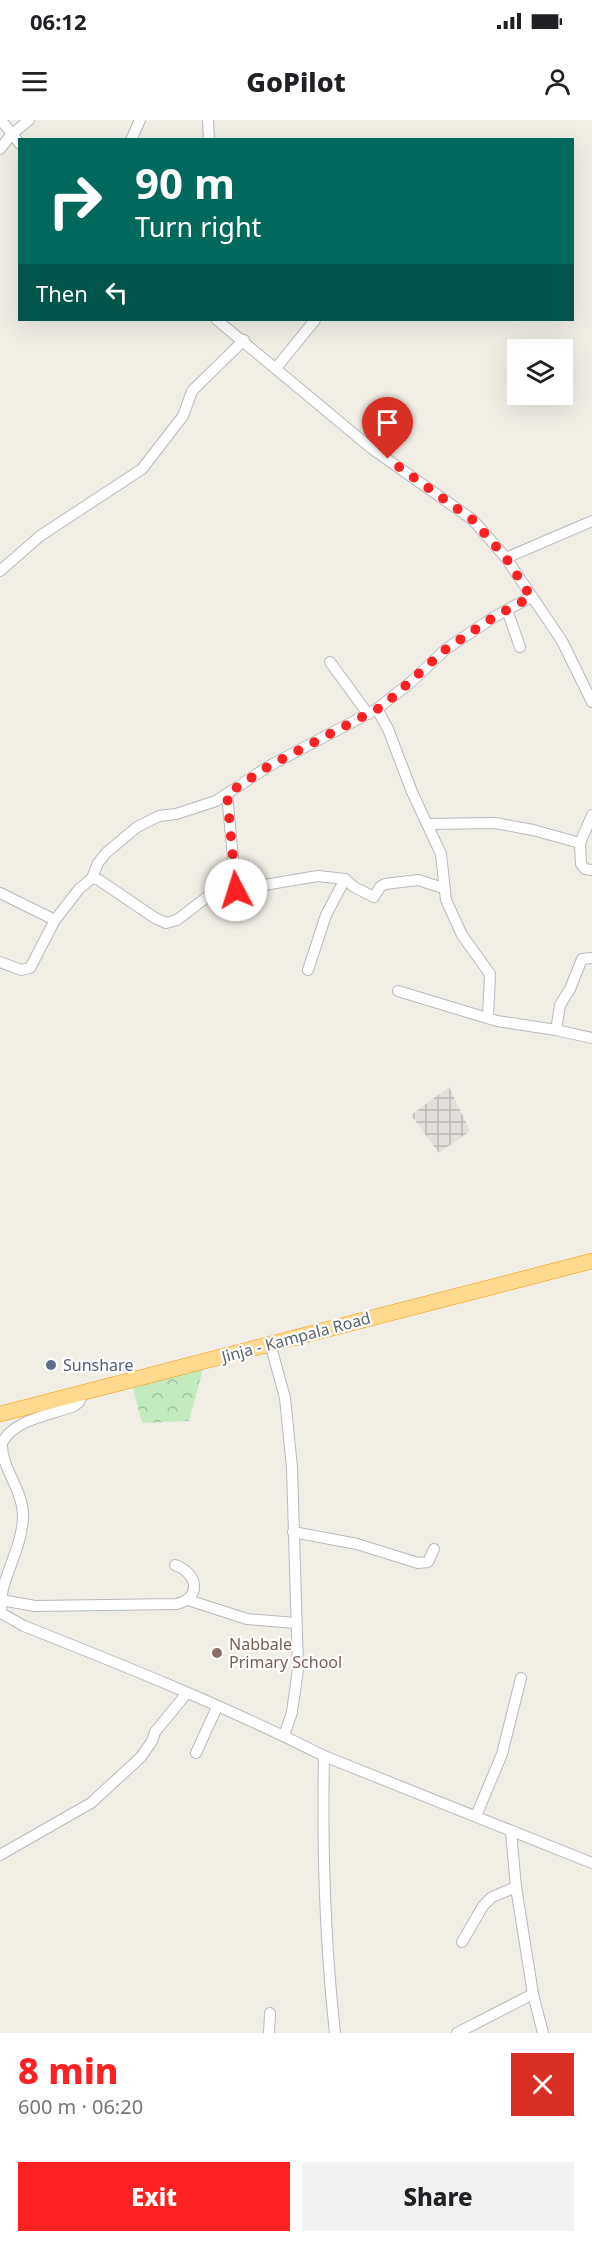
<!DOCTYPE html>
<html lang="en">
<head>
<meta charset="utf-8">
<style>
  body { margin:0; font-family:"Noto Sans",sans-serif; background:#f2f2f2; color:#202124; height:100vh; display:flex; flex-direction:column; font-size:22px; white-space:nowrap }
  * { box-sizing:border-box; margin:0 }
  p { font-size:20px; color:#757577 }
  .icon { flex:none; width:33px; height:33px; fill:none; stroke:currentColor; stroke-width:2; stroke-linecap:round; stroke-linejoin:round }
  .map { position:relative; height:1913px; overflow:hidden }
  .details { display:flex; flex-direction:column; background:#fff; flex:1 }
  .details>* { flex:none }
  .banner { position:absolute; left:18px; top:18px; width:556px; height:183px; border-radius:0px; box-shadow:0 6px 24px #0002; background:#00695c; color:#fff; overflow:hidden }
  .fabs { position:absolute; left:507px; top:219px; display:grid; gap:12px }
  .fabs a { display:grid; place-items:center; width:66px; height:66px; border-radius:0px; background:#fff; box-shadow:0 6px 24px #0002; font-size:30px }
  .pin { position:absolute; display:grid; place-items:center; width:51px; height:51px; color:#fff; margin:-62px -26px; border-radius:50% 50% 50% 0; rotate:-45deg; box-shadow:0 0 6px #0007 }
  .pin .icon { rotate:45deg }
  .me { position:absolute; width:66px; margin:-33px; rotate:355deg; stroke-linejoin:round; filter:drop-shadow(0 0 4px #0008) }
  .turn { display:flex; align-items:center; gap:21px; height:126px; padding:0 18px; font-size:27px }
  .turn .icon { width:78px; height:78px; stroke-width:2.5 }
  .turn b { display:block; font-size:42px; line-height:51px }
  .then { display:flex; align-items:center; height:57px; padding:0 18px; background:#0003; gap:12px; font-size:22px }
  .round { display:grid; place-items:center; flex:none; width:63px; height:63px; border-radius:0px; background:#f2f2f2 }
  .head { display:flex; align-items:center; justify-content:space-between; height:102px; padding:0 18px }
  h1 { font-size:36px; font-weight:800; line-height:45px; color:#fc2223 }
  .primary-button { display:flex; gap:12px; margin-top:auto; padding:12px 18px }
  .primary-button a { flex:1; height:69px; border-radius:0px; background:#fc2223; color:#fff; font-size:24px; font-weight:800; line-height:69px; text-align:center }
  .primary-button a+a { background:#f2f2f2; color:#202124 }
  .status { display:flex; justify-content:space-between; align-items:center; height:42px; padding:0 30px; background:#fff; direction:ltr }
  .status svg { height:16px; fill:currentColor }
  header { display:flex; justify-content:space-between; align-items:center; height:78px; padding:0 18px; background:#fff; font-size:27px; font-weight:800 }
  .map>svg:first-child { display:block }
</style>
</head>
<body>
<div class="status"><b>06:12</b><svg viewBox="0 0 49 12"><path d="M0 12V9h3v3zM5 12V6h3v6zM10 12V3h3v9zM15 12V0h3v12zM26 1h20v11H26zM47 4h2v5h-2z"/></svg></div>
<header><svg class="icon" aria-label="menu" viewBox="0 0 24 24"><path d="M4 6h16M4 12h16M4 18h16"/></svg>GoPilot<svg class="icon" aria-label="person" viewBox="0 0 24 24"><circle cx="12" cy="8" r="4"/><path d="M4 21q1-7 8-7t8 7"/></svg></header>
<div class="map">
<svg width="592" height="1913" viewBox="0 0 592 1913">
  <defs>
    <pattern id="industrial-grid" width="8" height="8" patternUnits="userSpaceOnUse" patternTransform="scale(1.5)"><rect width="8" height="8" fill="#e2e0da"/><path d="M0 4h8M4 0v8" fill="none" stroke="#bab9b5"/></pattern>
    <pattern id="park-crowns" width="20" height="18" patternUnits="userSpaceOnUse" patternTransform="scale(1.5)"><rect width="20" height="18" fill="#c4ebc0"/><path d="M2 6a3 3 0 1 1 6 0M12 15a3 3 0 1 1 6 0" fill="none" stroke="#a2c2a0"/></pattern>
  </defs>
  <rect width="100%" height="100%" fill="#f1eee6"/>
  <!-- industrial -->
  <polygon fill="url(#industrial-grid)" points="449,967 470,1011 439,1033 411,995"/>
  <!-- park -->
  <polygon fill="url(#park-crowns)" points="203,1249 189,1301 142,1303 132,1265"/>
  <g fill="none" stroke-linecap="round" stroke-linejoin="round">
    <!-- minor casing -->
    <g stroke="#b6babe" stroke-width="12">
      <g id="minor">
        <polyline points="1,0 20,24"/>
        <polyline points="208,0 209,20"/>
        <polyline points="131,20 140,0"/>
        <polyline points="0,29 11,15 29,0"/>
        <polyline points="217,200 371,328 473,400 506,438 562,521 592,582"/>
        <polyline points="276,248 315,200"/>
        <polyline points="506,438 592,401"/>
        <polyline points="0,451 40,416 142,349 183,296 192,271 244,220"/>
        <polyline points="507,490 520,527"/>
        <polyline points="330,542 368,594"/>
        <polyline points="377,589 388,609 412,672 441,734 446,780 462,815 490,854 488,897"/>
        <polyline points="227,674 236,770"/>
        <polyline points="427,704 495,703 533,710 580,723 592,695"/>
        <polyline points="580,723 581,744 585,749 592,750"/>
        <polyline points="92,758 99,760 155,798 166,803 177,800 211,774 318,756 345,759 354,767 374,777 380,767 385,764 418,760 443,768"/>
        <polyline points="0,773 55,800 79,769 92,758 98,743 106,733 137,707 159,696 176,694 216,681 269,646 377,589 411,562 446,529 494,497 531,477"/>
        <polyline points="0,842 21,850 30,848 55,800"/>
        <polyline points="308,850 326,795 345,759"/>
        <polyline points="398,871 497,901 556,910 592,918"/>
        <polyline points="556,910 560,885 570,869 582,839 592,838"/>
        <polyline points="270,1223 285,1278 292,1347 298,1549 292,1592 284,1616"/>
        <path d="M83 1273 79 1282 74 1286C51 1295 14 1299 2 1323 1 1348 22 1368 23 1394 23 1420 11 1441 4 1465 1 1474 1 1484 1 1493L24 1506C125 1546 227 1587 324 1636L592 1743"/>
        <polyline points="293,1412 357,1424 418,1443 428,1442 434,1429"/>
        <path d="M1 1480 35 1486 177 1484C202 1477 198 1453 175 1445"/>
        <polyline points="188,1480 247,1499 295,1503"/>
        <polyline points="196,1633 217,1587"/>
        <path d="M324 1636C322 1728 325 1822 335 1913"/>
        <polyline points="476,1696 502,1634 521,1558"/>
        <polyline points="511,1711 516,1767 533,1874 543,1913"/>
        <polyline points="0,1735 91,1683 141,1637 152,1621 155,1612 187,1573"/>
        <polyline points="462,1822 483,1786 492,1777 516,1767"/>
        <polyline points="269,1913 270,1893"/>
        <polyline points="457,1913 533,1874"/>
      </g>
    </g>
    <!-- highway casing -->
    <g stroke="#f79600" stroke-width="16">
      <polyline id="highway" points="0,1294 592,1141"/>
    </g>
    <!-- minor -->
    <use href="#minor" stroke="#fff" stroke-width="10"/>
    <!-- highway -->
    <use href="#highway" stroke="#ffd98f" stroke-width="15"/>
  </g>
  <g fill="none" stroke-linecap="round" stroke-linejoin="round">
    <!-- route -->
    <polyline stroke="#fc2223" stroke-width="10" stroke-dasharray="0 18" points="236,770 227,674 269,646 383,586 446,529 494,497 531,477 506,438 473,400 388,339"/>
  </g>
  <!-- markers -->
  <circle fill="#5c6f8a" stroke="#fff" stroke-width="2" cx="51" cy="1245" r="6"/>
  <circle fill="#8d6e63" stroke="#fff" stroke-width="2" cx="217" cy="1533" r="6"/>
  <g text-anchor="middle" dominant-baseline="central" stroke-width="4.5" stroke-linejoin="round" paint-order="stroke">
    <!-- street labels -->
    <g font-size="16" fill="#5d6368" stroke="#fff">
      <text transform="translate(296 1217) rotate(-15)">Jinja - Kampala Road</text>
    </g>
    <!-- service labels -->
    <g font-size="16" fill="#4e5e75" stroke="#fff" text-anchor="start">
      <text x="63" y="1245">Sunshare</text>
    </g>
    <!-- education labels -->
    <g font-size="16" fill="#785e54" stroke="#fff" text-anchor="start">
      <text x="229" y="1524">Nabbale<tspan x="229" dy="18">Primary School</tspan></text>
    </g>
  </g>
</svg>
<div class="fabs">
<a><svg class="icon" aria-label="layers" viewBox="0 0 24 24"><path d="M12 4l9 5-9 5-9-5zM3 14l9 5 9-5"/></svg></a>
</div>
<div class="pin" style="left:388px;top:339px;background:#d93025"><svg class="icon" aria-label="arrive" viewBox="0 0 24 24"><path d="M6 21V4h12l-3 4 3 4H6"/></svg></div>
<svg class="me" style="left:236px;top:770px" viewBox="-20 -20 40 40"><circle r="19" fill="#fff"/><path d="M0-13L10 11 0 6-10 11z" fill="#fc2223"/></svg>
<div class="banner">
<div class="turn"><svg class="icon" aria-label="right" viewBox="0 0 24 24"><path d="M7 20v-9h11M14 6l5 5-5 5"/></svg><div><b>90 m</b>Turn right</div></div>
<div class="then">Then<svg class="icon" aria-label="left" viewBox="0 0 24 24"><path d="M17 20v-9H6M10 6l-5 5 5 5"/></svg></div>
</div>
</div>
<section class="details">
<div class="head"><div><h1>8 min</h1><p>600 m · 06:20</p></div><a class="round" style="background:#d93025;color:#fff"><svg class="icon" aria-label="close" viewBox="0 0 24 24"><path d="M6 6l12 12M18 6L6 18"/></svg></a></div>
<div class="primary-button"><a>Exit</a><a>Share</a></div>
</section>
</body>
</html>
